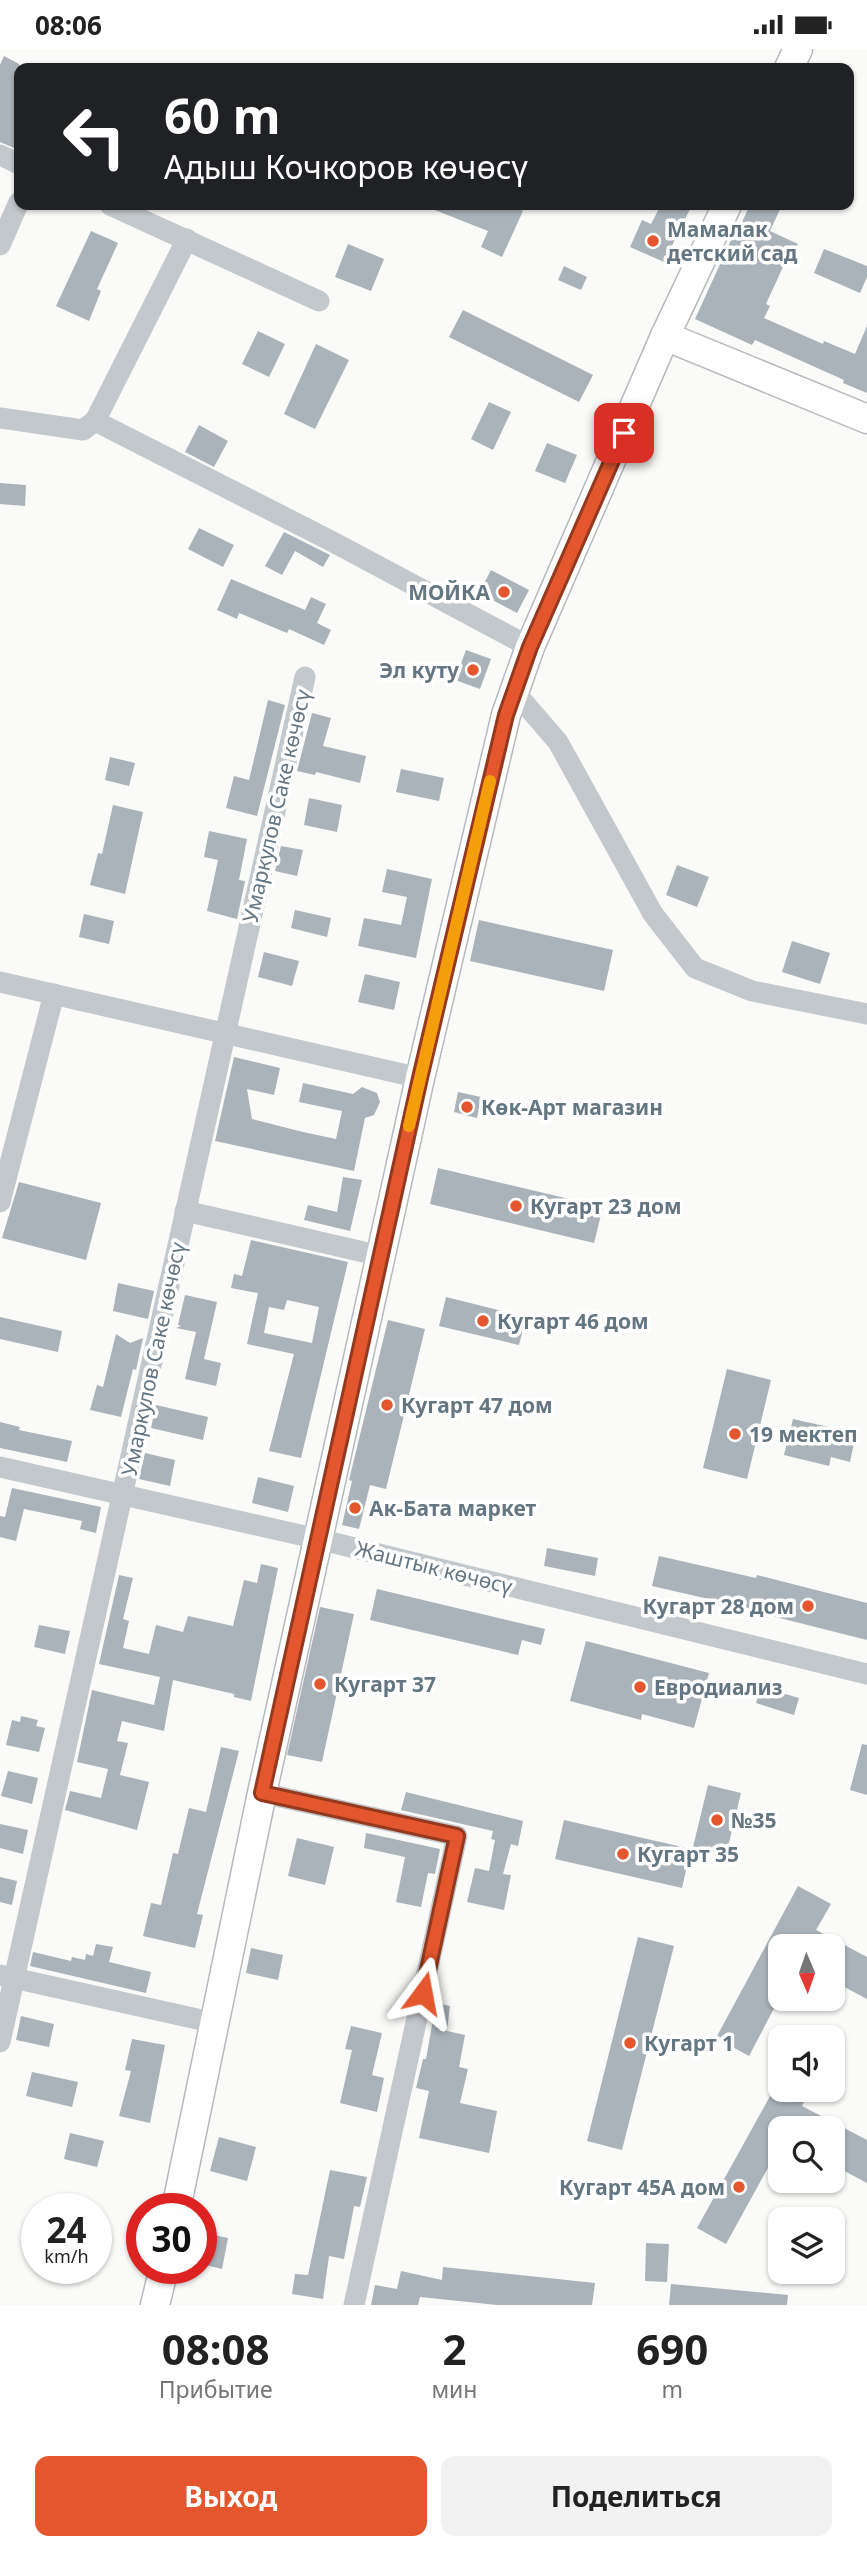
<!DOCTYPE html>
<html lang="ru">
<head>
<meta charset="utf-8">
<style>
  body { margin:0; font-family:"Noto Sans",sans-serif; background:#f2f2f2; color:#222; height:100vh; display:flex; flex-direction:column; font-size:26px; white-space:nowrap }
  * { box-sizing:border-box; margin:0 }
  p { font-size:23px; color:#767676 }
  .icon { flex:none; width:38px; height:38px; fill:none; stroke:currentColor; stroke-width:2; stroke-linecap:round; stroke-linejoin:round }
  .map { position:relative; height:2256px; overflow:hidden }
  .side { display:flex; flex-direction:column; background:#fff; flex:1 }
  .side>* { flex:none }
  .banner { position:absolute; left:14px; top:14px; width:840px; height:147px; border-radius:14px; box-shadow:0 2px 5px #0004; background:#202124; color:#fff; overflow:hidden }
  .needle { width:46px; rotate:178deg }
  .controls { position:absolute; left:768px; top:1885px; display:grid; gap:14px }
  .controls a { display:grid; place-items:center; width:77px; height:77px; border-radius:14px; background:#fff; box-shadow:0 2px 5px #0004; font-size:35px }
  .speed { position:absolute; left:21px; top:2144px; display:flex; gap:14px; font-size:35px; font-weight:700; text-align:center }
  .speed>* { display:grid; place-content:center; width:91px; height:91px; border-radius:50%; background:#fff; box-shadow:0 2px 5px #0004; line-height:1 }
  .speed small { font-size:18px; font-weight:400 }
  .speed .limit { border:10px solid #d22; background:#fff; color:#111 }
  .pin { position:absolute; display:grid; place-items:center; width:60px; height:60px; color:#fff; margin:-30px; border-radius:14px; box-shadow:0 4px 10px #0006 }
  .me { position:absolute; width:77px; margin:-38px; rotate:13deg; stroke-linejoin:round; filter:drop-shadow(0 0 5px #0008) }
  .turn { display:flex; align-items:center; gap:24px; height:147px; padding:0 35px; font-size:32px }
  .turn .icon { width:91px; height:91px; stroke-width:2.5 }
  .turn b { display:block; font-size:49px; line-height:60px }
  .eta { display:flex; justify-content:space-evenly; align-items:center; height:119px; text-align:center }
  .eta b { font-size:42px; font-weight:700; line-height:49px }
  .button { display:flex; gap:14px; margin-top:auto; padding:14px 35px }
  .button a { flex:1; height:80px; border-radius:14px; background:#e4572e; color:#fff; font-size:28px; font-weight:700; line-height:80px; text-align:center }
  .button a+a { background:#f2f2f2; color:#222 }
  .status { display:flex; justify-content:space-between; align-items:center; height:49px; padding:0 35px; background:#fff; direction:ltr }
  .status svg { height:19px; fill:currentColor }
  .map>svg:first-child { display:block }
</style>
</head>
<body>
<div class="status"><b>08:06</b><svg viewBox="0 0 49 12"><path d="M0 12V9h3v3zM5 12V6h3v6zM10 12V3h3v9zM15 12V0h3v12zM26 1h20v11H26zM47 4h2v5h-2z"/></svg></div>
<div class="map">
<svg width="867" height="2256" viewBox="0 0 867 2256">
  <rect width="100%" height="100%" fill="#fafaf8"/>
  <!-- building -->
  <g fill="#aab3b9" fill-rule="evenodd">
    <polygon points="4,7 19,15 19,101 0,93 0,16"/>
    <polygon points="422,156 510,156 523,162 502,208 481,198 488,182"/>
    <polygon points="661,156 692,156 664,213 630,198 642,171 651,175"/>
    <polygon points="750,156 782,156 770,182 798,195 791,208 788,207 766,255 770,257 764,269 823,295 824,292 855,305 867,277 867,344 843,334 844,331 755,291 752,296 695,270 732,189 734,190"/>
    <polygon points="91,182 118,194 97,240 101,242 89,272 56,257"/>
    <polygon points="348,195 384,210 371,242 335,228"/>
    <polygon points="824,200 867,217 867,228 860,244 814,224"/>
    <polygon points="564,217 587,228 581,241 558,231"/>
    <polygon points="463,261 593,326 579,353 449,288"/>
    <polygon points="258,282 285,295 269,328 242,315"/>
    <polygon points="316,295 349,311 315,380 284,365"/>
    <polygon points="489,353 511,363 493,401 471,390"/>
    <polygon points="199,376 228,392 214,418 185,403"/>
    <polygon points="547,394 577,406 565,434 535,422"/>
    <polygon points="0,434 26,436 25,457 0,455"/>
    <polygon points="199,479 234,496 223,518 188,500"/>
    <polygon points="284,483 330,506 323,518 295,502 282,526 265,517"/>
    <polygon points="491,521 529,541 517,564 479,544"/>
    <polygon points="231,530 305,561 311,548 326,555 317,574 331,581 324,596 289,580 287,584 239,564 237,570 217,561"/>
    <polygon points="466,601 491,610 480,640 455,631"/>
    <polygon points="268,651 285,656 257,767 226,759 234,727 249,731"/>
    <polygon points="312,664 331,669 323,697 366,707 360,734 316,723 315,726 297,722"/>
    <polygon points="110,708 135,714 129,737 105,731"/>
    <polygon points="401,720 444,729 439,752 396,743"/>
    <polygon points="309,749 342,756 337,783 304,776"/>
    <polygon points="113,756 143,763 125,845 90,836 98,804 102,805"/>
    <polygon points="209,782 247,790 239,831 245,832 237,870 207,862 218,811 204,808"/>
    <polygon points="281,797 303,801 297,827 275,822"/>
    <polygon points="677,816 709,828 697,858 666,846"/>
    <polygon points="387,820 432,830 416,909 358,897 364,869 401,876 407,848 382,843"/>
    <polygon points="295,861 331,869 327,888 291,879"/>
    <polygon points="84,865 114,872 109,895 79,888"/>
    <polygon points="479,871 613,901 604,942 470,912"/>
    <polygon points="792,892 830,904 820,935 782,923"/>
    <polygon points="264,903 299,912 292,937 258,928"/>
    <polygon points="365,925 400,933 394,961 358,953"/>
    <polygon points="234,1008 280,1019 274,1046 247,1040 252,1070 303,1083 336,1090 342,1062 299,1053 303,1034 353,1045 362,1038 377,1044 380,1053 374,1066 365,1069 354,1122 215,1092"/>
    <polygon points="458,1043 481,1048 477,1069 454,1063"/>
    <polygon points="438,1119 603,1158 594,1194 430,1155"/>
    <polygon points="343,1128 362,1131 350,1182 304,1171 308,1156 337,1163"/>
    <polygon points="19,1133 101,1154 86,1211 2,1189"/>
    <path d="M251 1191 348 1213 301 1409 269 1402 294 1305 247 1295 258 1244 231 1239 234 1225 242 1227ZM287 1251 319 1258 312 1294 264 1284 269 1258 284 1261Z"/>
    <polygon points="118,1234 154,1242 148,1270 113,1262"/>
    <polygon points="185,1246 217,1253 204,1310 221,1314 216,1337 185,1330 196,1283 176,1279 181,1277 178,1276"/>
    <polygon points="446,1248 526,1268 519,1296 439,1277"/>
    <polygon points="0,1268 62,1282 58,1303 0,1290"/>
    <polygon points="388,1271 425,1280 386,1440 370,1436 359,1480 342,1476 352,1432 349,1431"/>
    <polygon points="116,1285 130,1294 143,1289 136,1321 133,1320 121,1368 90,1361 97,1336 103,1338"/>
    <polygon points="727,1320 771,1331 747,1430 703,1419"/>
    <polygon points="156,1356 208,1368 203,1391 151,1379"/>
    <polygon points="793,1370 838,1380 836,1390 854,1394 850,1413 831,1408 829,1417 784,1406"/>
    <polygon points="0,1373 20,1378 19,1381 72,1392 67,1413 0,1399"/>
    <polygon points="145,1404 175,1411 170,1437 139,1430"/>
    <polygon points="258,1428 294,1437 288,1463 252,1454"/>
    <polygon points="12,1439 101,1458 96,1484 80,1480 82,1472 24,1460 16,1492 0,1488 0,1467 5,1468"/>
    <polygon points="547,1499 598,1509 595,1527 544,1517"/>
    <polygon points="659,1507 756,1529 757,1526 867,1554 867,1591 748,1561 748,1559 652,1537"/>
    <polygon points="261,1515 278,1519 251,1652 234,1648 234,1645 173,1631 164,1682 122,1672 117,1692 128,1694 120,1726 149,1733 137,1781 65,1761 70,1742 101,1749 108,1720 77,1713 92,1641 154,1656 160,1628 99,1615 119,1526 133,1529 123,1570 129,1572 123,1599 149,1605 156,1576 183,1583 188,1567 233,1577 244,1531 257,1534"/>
    <polygon points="377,1540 545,1580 541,1596 522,1591 518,1606 370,1571"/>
    <polygon points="320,1558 354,1565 322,1713 287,1706"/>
    <polygon points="39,1576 70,1582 65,1605 34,1598"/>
    <polygon points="586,1592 709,1624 694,1679 642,1665 641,1671 570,1652"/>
    <polygon points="761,1638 799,1649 794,1666 756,1654"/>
    <polygon points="21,1667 38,1671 36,1677 45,1679 39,1703 6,1696 12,1671 20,1673"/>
    <polygon points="862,1695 867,1696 867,1746 850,1741"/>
    <polygon points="221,1698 239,1702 197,1865 203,1866 195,1899 143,1887 151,1854 161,1856 173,1804 178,1805 189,1759 206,1763"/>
    <polygon points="8,1722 38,1729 32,1755 1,1747"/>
    <polygon points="708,1736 741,1744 726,1806 693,1798"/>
    <polygon points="406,1743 523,1772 518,1797 511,1795 503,1825 511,1826 504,1861 467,1853 475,1819 489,1822 495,1791 491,1790 493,1782 401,1761"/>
    <polygon points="564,1771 691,1800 682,1839 555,1810"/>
    <polygon points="0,1775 28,1781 23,1805 0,1799"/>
    <polygon points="366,1784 440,1800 435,1825 428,1824 421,1858 396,1853 405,1808 364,1799"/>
    <polygon points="297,1789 334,1798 325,1836 288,1827"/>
    <polygon points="0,1828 17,1832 12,1856 0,1853"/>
    <polygon points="798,1837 831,1855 816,1881 867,1908 867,1950 833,1932 833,1897 780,1897 780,1948 749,2007 716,1989"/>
    <polygon points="638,1888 674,1897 622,2101 587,2092"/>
    <polygon points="96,1895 113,1898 109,1913 151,1923 146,1944 30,1917 33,1903 71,1912 72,1908 85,1911 86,1905 93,1907"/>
    <polygon points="251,1899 283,1906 278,1931 246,1924"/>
    <polygon points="436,1954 450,1957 447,1982 465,1986 459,2018 468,2020 460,2054 497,2062 489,2104 419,2089 429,2042 416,2039 423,2010 426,2010"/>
    <polygon points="21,1967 54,1975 49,1998 16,1991"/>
    <polygon points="351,1977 382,1984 372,2026 384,2029 377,2063 340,2054 352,2001 345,2000"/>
    <polygon points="132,1990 165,1996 150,2074 119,2067 131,2022 125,2021"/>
    <polygon points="32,2023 78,2033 72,2058 26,2047"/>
    <polygon points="774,2040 811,2040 802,2057 867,2091 867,2134 833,2116 833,2079 780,2079 780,2097 726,2195 697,2179"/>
    <polygon points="70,2084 104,2092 97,2118 64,2110"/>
    <polygon points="219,2088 256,2098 247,2132 210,2122"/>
    <polygon points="330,2121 367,2128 360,2158 354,2157 344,2210 329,2207 323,2250 292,2245 295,2225 308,2226"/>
    <polygon points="201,2183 228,2189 222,2220 201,2215"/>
    <polygon points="646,2194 669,2195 667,2233 645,2232"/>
    <polygon points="443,2218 595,2234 592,2256 497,2256 420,2248 418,2256 371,2256 375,2236 397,2240 401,2222 442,2231"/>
    <polygon points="671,2235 788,2246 787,2256 669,2256"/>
  </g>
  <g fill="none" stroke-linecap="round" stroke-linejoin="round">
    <!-- major casing -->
    <g stroke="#b5babe" stroke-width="31">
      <g id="major">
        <polyline points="789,19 798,0"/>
        <polyline points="665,287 867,370"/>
        <polyline points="176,2160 262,1744 420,1029 506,666 530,598 665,287 727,156"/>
        <polyline points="155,2256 164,2219"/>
      </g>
    </g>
    <!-- minor -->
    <g stroke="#c3c8cc" stroke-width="21">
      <polyline points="0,106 19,115"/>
      <polyline points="110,156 319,252"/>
      <polyline points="0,196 19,153"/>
      <polyline points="0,369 83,381 95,372 333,493 530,598"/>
      <polyline points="95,372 187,190"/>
      <polyline points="514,642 558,693 653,865 695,919 752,942 867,965"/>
      <polyline points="0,933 420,1029"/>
      <polyline points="0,1153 54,945"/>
      <polyline points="185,1162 381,1207"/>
      <polyline points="0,1418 318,1490 867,1625"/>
      <polyline points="262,1744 457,1787 354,2256"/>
      <polyline points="0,1926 215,1974"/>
      <polyline points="0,1993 305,628"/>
    </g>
    <!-- major -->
    <use href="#major" stroke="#fff" stroke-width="28"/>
  </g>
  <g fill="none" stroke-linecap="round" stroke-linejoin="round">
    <!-- route casing -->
    <g stroke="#94391e" stroke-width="18">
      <polyline id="route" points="423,1944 457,1787 262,1744 420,1029 506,666 530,598 624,384"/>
    </g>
    <!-- route -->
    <use href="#route" stroke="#e4572e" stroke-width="12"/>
    <!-- slow -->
    <polyline stroke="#f59e0b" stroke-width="12" points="409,1077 490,732"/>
  </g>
  <!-- markers -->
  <g fill="#e4572e" stroke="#fff" stroke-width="2.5">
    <circle cx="653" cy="192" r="7"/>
    <circle cx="504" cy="543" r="7"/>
    <circle cx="473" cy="621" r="7"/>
    <circle cx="467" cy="1058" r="7"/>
    <circle cx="516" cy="1157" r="7"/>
    <circle cx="483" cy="1272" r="7"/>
    <circle cx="387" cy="1356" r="7"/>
    <circle cx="735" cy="1385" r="7"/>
    <circle cx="355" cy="1459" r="7"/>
    <circle cx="808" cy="1557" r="7"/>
    <circle cx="320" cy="1635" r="7"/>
    <circle cx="640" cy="1638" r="7"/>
    <circle cx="717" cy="1771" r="7"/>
    <circle cx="623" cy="1805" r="7"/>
    <circle cx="630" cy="1994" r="7"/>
    <circle cx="739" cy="2138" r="7"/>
  </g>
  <g text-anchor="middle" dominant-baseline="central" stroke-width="7" stroke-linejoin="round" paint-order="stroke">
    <!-- poi labels -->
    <g font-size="21" font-weight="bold" fill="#657683" stroke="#fff" text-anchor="start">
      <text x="667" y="180">Мамалак<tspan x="667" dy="24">детский сад</tspan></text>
      <text x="490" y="543" text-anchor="end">МОЙКА</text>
      <text x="459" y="621" text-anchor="end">Эл куту</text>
      <text x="481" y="1058">Көк-Арт магазин</text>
      <text x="530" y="1157">Кугарт 23 дом</text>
      <text x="497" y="1272">Кугарт 46 дом</text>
      <text x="401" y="1356">Кугарт 47 дом</text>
      <text x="749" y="1385">19 мектеп</text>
      <text x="369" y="1459">Ак-Бата маркет</text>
      <text x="794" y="1557" text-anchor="end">Кугарт 28 дом</text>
      <text x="334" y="1635">Кугарт 37</text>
      <text x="654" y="1638">Евродиализ</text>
      <text x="731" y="1771">№35</text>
      <text x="637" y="1805">Кугарт 35</text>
      <text x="644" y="1994">Кугарт 1</text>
      <text x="725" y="2138" text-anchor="end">Кугарт 45А дом</text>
    </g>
    <!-- street labels -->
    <g font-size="21" fill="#657683" stroke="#fff">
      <text transform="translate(276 757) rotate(-77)">Умаркулов Саке көчөсү</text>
      <text transform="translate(153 1310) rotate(-78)">Умаркулов Саке көчөсү</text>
      <text transform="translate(434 1518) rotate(14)">Жаштык көчөсү</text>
    </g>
  </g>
</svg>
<div class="controls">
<a><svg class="needle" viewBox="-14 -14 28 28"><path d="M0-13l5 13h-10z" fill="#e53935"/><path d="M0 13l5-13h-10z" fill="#767676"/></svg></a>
<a><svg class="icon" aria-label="sound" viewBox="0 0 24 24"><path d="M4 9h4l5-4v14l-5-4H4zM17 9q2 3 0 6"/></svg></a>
<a><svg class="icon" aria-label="search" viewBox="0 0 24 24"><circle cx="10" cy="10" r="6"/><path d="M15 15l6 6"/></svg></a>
<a><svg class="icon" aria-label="layers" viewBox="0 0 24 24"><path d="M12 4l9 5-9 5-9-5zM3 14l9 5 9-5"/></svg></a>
</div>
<div class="speed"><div>24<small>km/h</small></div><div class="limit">30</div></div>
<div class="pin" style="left:624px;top:384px;background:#d93025"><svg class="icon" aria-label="arrive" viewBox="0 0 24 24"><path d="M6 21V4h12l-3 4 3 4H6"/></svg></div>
<svg class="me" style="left:423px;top:1944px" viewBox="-20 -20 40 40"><path d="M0-17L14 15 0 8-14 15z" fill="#e4572e" stroke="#fff" stroke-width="4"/></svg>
<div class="banner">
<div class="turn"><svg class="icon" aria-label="left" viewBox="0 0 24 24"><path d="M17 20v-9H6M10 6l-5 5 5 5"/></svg><div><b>60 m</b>Адыш Кочкоров көчөсү</div></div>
</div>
</div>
<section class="side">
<div class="eta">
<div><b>08:08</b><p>Прибытие</p></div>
<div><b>2</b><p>мин</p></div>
<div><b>690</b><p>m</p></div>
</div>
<div class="button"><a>Выход</a><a>Поделиться</a></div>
</section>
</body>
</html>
